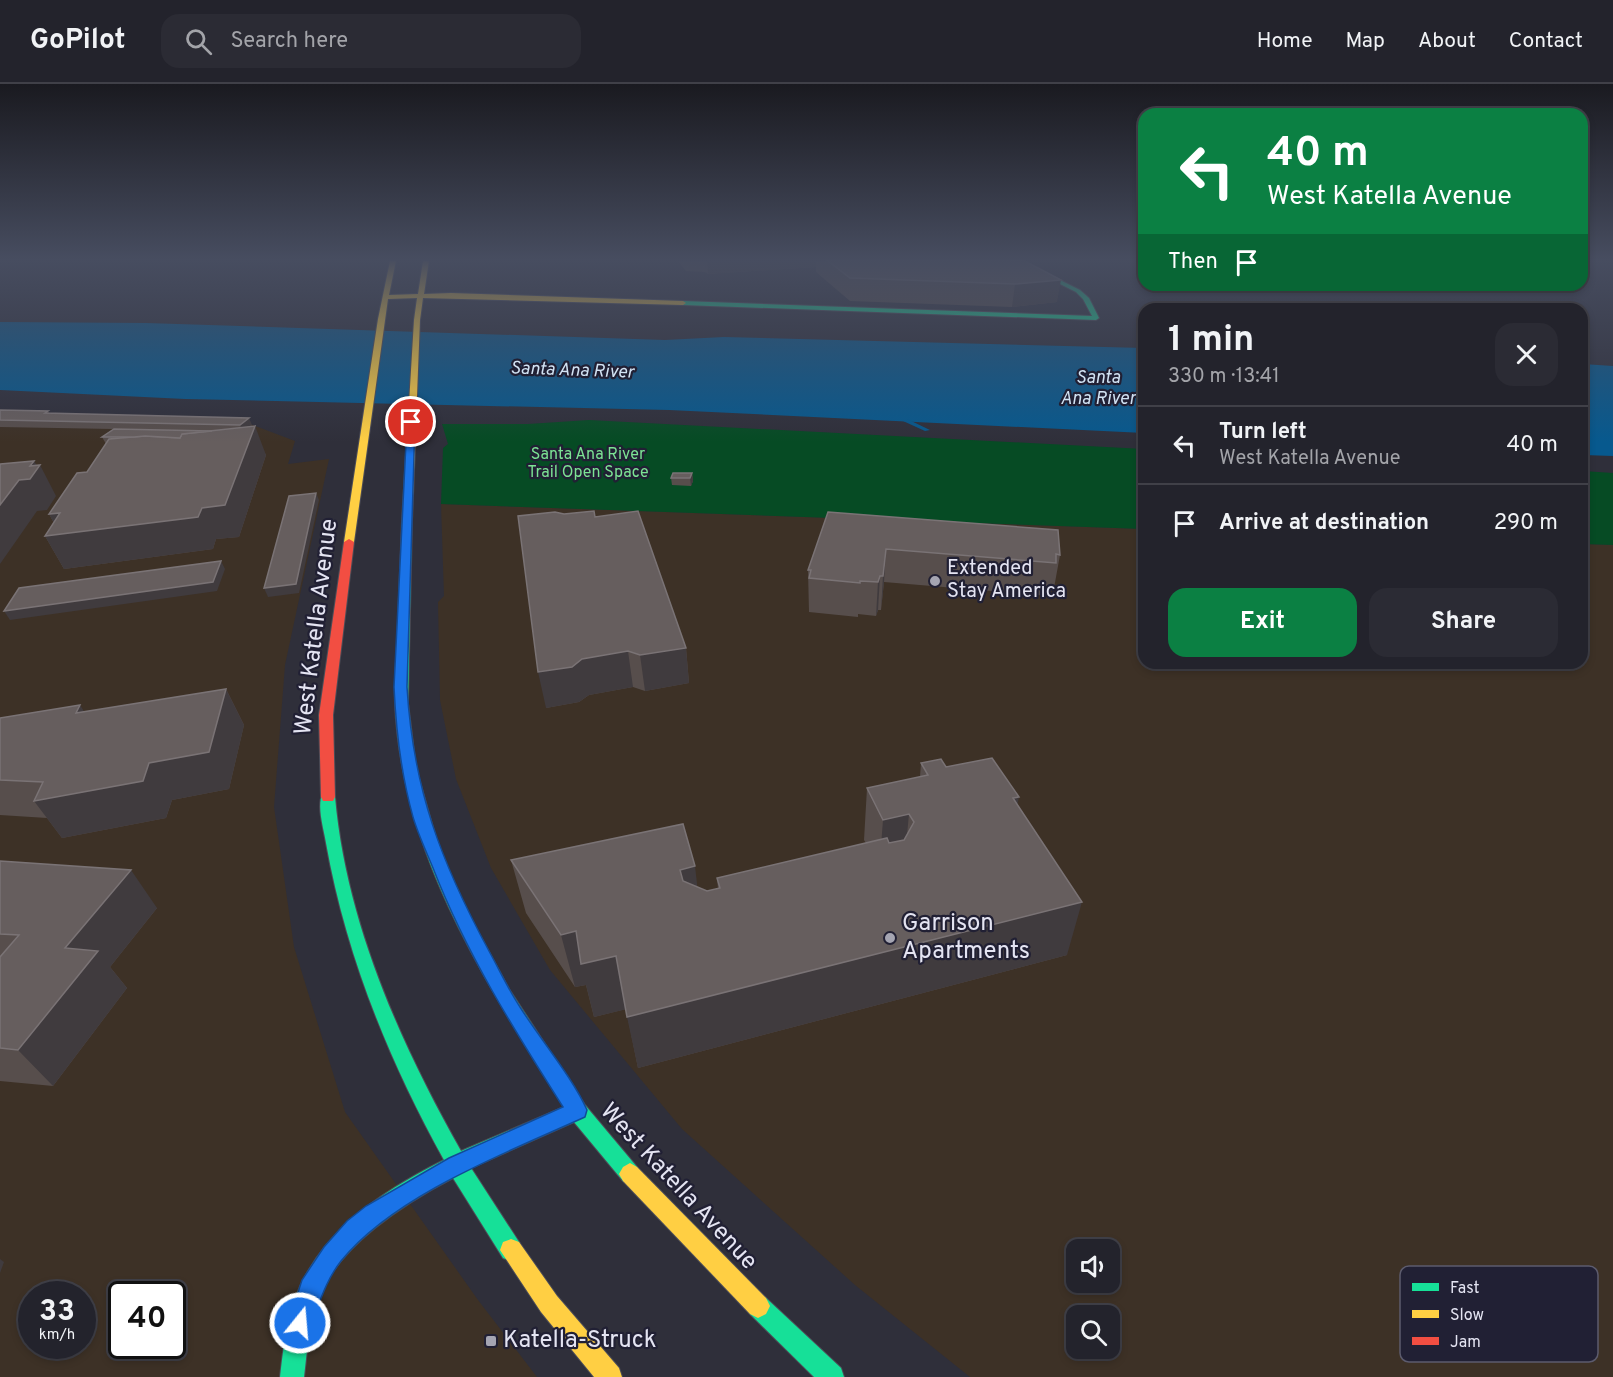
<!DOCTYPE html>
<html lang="en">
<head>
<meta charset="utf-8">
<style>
  body { margin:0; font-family:Overpass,sans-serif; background:#2b2b34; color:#f1f3f6; height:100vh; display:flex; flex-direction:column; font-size:22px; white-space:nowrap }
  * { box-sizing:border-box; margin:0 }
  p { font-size:20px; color:#a3a4a9 }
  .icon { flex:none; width:33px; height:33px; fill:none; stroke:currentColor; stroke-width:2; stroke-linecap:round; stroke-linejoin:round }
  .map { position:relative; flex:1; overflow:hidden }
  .details { position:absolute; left:1138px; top:219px; width:450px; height:366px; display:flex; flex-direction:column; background:#23232c; border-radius:18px; box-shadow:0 3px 9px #0003,0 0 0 2px #404048 }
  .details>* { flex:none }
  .hud { position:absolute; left:1138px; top:24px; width:450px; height:183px; border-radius:18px; box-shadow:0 3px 9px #0003,0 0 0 2px #404048; background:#0b8043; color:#fff; overflow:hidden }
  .fabs { position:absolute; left:1066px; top:1155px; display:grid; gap:12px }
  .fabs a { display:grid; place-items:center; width:54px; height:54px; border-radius:12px; background:#23232c; box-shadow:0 3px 9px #0003,0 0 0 2px #404048; font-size:30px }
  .speed { position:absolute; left:18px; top:1197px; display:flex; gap:12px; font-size:30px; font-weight:700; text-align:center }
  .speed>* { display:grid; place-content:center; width:78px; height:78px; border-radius:50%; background:#23232c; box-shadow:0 3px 9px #0003,0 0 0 2px #404048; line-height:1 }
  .speed small { font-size:15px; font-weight:400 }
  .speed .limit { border:3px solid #111; border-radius:9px; background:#fff; color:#111 }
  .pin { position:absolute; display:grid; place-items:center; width:51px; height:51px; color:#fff; margin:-26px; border:3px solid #fff; border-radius:50%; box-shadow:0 2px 6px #0007 }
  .me { position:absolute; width:66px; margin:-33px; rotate:17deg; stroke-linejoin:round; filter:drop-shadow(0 0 4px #0008) }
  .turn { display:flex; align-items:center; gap:21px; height:126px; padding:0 30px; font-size:27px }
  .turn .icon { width:78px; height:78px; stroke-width:2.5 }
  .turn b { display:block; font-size:42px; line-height:51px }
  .then { display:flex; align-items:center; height:57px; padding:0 30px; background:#0003; gap:12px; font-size:22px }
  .round { display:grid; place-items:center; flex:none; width:63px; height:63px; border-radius:18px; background:#2b2b34 }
  .overview { display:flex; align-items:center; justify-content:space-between; height:102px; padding:0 30px }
  h1 { font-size:36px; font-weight:700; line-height:45px }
  .button { display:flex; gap:12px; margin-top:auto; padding:12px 30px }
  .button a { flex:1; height:69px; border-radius:18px; background:#0b8043; color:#fff; font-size:24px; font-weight:700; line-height:69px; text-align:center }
  .button a+a { background:#2b2b34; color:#f1f3f6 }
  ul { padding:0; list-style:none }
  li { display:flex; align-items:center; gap:18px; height:78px; padding:0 30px; border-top:2px solid #404048 }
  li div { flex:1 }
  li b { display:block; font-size:22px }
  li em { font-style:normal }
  header { display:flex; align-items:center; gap:36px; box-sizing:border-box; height:84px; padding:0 30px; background:#23232c; border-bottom:2px solid #404048 }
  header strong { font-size:28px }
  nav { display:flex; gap:33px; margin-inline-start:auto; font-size:21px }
  .search { width:420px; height:54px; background:#2b2b34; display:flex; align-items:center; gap:15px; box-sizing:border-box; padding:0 21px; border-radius:18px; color:#a3a4a9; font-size:22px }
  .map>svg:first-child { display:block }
</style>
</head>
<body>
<header>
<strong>GoPilot</strong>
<div class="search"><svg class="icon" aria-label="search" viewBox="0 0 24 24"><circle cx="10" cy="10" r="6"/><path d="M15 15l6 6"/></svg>Search here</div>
<nav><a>Home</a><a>Map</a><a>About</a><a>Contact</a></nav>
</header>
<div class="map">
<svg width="1613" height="1293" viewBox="0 0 1613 1293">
  <rect width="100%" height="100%" fill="#2f2f3a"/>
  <!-- commercial -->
  <g fill="#3d3126" fill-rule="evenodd">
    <path d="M0 333 250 340 295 357 288 380 329 375 285 581 274 723 294 863 345 1028 478 1216 537 1293H0ZM32 1210H82V1262H32ZM122 1210H172V1262H122Z"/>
    <path d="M441 420 1144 445V579H1582L1583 460 1613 461V1293H970L855 1201 682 1045 550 886 491 784 456 695 440 616 438 518 444 512ZM1077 1166H1110V1198H1077ZM1077 1232H1110V1264H1077Z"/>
  </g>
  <!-- green -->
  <g fill="#064b24">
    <polygon points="589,336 1144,365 1144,445 441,420 443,364 448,360 442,340 528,340"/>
    <polygon points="1583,387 1613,389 1613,461 1583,460"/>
  </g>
  <!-- water -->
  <g fill="#07598e">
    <polygon points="0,238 146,239 665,256 724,253 1144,264 1144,349 669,326 185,315 0,306"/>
    <polygon points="1583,280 1613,282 1613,372 1583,371"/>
  </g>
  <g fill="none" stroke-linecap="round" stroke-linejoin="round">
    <!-- stream -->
    <polygon fill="#07598e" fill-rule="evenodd" points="903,335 907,335 930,346 925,347 903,337"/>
    <!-- fast casing -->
    <g stroke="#4d4d57" stroke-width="2">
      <g id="fast">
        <polygon points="1014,177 1022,177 1080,206 1089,214 1099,234 1096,236 683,221 680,219 683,217 1092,232 1083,215 1076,208"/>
        <path d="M407 434 412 437 408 619 416 684 438 761 463 820 509 905 585 1021 637 1083 641 1090 637 1097 630 1101 623 1097 574 1038 471 1084 519 1158 522 1166 519 1174 511 1177 503 1174 453 1094C405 1119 338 1162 318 1215 309 1240 307 1267 304 1293H280C283 1267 286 1241 294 1217 318 1149 382 1107 444 1076 389 977 346 871 326 759 324 746 316 721 323 709H333L335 713C346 838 400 959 461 1067L564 1023C486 899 401 770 395 619 394 600 396 580 397 560 399 519 400 478 402 437Z"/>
        <polygon points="758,1210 766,1214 841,1284 844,1293 814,1293 750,1230 746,1222 750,1214"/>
      </g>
    </g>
    <!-- slow casing -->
    <g stroke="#4d4d57" stroke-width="2">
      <g id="slow">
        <polygon points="390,177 396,177 389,211 418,210 423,177 429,177 424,210 451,209 683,217 686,219 683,221 423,214 420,236 412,437 407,440 402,437 414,236 417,214 388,215 354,458 349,461 344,458 378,235"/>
        <polygon points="630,1079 637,1083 766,1214 770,1222 766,1230 758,1234 750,1230 623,1097 619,1090 623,1083"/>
        <polygon points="511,1155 519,1158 557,1212 619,1284 622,1293 594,1293 541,1228 500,1166 503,1158"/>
      </g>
    </g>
    <!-- jam casing -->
    <g stroke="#4d4d57" stroke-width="2">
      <polygon id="jam" points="349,455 354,458 333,631 335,713 333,717 323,717 321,713 319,631 344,458"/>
    </g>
    <!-- fast -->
    <use href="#fast" fill="#16e098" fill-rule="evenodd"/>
    <!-- slow -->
    <use href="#slow" fill="#ffcf43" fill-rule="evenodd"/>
    <!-- jam -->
    <use href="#jam" fill="#f24e42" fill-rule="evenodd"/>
  </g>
  <!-- wall -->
  <g fill="#574e4c">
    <polygon points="678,177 1025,177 1057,218 1012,223 850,217 816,188 816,183 708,190 705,188 686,187"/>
    <polygon points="0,326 48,327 49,329 252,341 250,343 266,371 239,453 216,455 213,465 64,485 45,452 54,439 49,430 87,388 106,360 102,353 113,345 0,343"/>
    <polygon points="692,389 693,397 691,402 672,401 671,394"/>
    <polygon points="828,428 1060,471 1054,504 1052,503 1050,512 884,498 881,526 878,526 876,532 858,530 858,533 809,528 808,486"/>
    <polygon points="564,430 595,433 686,564 689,599 645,607 633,603 589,611 579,618 546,624"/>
    <polygon points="226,605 244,641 229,705 172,716 166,734 62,754 47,734 0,731 0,634 84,628"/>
    <polygon points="921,679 946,683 1017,721 1067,871 638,984 626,925 594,933 586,901 575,903 526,829 511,776 697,803 707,807 718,805 717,794 866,759 864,756 867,704 920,693"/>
    <polygon points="0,777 157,824 110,883 127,904 53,1002 0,997"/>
  </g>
  <!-- shaded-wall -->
  <g fill="#403b3e">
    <polygon points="707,177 816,177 816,183 708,190"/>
    <polygon points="1061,196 1057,218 1012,223 1015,200"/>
    <polygon points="249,334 252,341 242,348 240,341"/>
    <polygon points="255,342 266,371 239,453 216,455 213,465 64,485 45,452 60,450 49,430 60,429 202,424"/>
    <polygon points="34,377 38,383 40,381 56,412 47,426 37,427 0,480 0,421"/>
    <polygon points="692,389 693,397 691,402 690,394"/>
    <polygon points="316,409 319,416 299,509 268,513 264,504"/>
    <polygon points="886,465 884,498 881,526 883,492"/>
    <polygon points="221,477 225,485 217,507 10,536 4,527"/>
    <polygon points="880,492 878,526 876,532 878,498"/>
    <polygon points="686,564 689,599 645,607 640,571"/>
    <polygon points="628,567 633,603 589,611 579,618 546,624 538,588 582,575"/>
    <polygon points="226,605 244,641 229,705 172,716 166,734 62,754 34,717 149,679"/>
    <polygon points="80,621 103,657 76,629"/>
    <polygon points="1019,713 1008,766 1013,714"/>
    <polygon points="909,730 904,783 879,788 883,736"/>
    <polygon points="695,782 701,835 687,839 680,786"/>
    <polygon points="131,786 157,824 110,883 127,904 53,1002 18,966 65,864"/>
    <polygon points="1082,818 1067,871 638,984 627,933"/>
    <polygon points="576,847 616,872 627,925 594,933 586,901 575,903 561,851"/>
    <polygon points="0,1175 4,1178 0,1189"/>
  </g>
  <!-- building -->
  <g fill="#665e5e" stroke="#7a7375" stroke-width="1.5">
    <polygon points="828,177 1025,177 1061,196 1015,200 850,194"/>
    <polygon points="0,326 48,327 45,329 249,334 240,341 0,336"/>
    <polygon points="255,342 225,421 202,424 198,433 45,452 60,429 49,430 77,389 87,388 109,355 145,352 180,354 182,350"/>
    <polygon points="114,345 212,347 182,350 180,354 145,352 134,353 102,353"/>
    <polygon points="34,377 30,382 40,381 30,395 19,396 0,421 0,380"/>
    <polygon points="673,389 692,389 690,394 671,394"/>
    <polygon points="316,409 296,500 264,504 289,412"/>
    <polygon points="594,427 595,433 638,427 686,564 640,571 628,567 582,575 572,583 538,588 518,432 555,428 564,430"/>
    <polygon points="828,428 1058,446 1060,471 1056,470 1056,479 886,465 883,492 880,492 878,498 860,497 860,499 809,494 811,486 808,486"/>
    <polygon points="221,477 213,498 4,527 19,504"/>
    <polygon points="226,605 209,668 149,679 143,697 34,717 43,698 0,696 0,634 80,621 76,629"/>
    <polygon points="992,674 1019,713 1013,714 1082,818 627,933 616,872 581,880 576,847 561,851 511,776 683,740 695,782 680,786 683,797 707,807 720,804 717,794 887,754 889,759 904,756 914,738 909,730 883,736 867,704 928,691 921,679 941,675 946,683"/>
    <polygon points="0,777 131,786 65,864 98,867 18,966 0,964 0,873 19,851 0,850"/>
  </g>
  <!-- sky -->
  <linearGradient id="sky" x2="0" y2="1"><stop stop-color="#1a1a20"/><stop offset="0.49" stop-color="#474d60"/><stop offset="1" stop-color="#474d60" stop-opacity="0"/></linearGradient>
  <rect width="1613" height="358" fill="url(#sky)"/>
  <!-- route -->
  <path fill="#1a73e8" stroke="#114b97" stroke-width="1.5" d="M411 335 415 338 407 603C413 705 441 778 489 867 499 885 508 905 520 923 540 955 573 994 587 1026L585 1033C508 1068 394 1111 341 1177 324 1199 319 1222 308 1247L300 1251 292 1247 288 1239 302 1196 324 1163 347 1137 366 1122 449 1074 563 1023C514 946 466 869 433 784 426 767 418 750 413 733 401 690 396 647 394 603L407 338Z"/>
  <!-- markers -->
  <g fill="#a5a5b2" stroke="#212034" stroke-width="2">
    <circle cx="935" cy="497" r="6"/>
    <circle cx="890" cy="854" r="6"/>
    <rect x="485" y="1251" width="12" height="12" rx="3"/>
  </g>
  <g text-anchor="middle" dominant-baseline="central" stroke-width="4.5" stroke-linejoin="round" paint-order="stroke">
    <!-- far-park labels -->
    <g font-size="16" fill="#7ce394" stroke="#212034">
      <text x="588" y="371">Santa Ana River<tspan x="588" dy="18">Trail Open Space</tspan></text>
    </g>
    <!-- far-water labels -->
    <g font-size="18" font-style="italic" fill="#d2e3f4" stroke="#212034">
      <text transform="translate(572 287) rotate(2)">Santa Ana River</text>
      <text x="1098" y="294">Santa<tspan x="1098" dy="21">Ana River</tspan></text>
    </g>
    <!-- poi labels -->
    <g font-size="20" fill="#e4e4f2" stroke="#212034" text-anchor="start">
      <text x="947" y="485">Extended<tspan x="947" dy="23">Stay America</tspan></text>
    </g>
    <!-- near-street labels -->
    <g font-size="24" fill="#e4e4f2" stroke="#212034">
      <text transform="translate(317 543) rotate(-83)">West Katella Avenue</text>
      <text transform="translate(678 1103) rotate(47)">West Katella Avenue</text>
    </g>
    <!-- near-poi labels -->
    <g font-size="24" fill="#e4e4f2" stroke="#212034" text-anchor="start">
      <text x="902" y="840">Garrison<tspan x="902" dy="28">Apartments</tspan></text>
      <text x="503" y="1257">Katella-Struck</text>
    </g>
  </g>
  <!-- legend -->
  <rect x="1400" y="1182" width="198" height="96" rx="9" fill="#212034" stroke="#5c5b6d" stroke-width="1.5"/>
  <rect x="1412" y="1199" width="27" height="8" fill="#16e098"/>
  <rect x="1412" y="1226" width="27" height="8" fill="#ffcf43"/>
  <rect x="1412" y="1253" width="27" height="8" fill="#f24e42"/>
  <g font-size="16" fill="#e4e4f2">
    <text x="1450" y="1209">Fast</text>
    <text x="1450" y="1236">Slow</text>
    <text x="1450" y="1263">Jam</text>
  </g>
</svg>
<div class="fabs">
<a><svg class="icon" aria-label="sound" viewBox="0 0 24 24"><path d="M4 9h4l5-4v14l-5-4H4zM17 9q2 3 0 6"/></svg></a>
<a><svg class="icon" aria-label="search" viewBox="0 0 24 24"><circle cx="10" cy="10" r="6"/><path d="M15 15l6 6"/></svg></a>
</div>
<div class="speed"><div>33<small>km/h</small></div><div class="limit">40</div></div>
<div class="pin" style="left:411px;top:338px;background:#d93025"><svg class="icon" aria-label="arrive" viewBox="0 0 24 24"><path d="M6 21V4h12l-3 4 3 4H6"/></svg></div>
<svg class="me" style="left:300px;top:1239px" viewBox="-20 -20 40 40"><circle r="17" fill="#1a73e8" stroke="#fff" stroke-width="3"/><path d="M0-11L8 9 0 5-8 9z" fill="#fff"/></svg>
<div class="hud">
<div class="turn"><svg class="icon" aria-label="left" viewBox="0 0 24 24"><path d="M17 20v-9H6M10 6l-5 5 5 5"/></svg><div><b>40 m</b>West Katella Avenue</div></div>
<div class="then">Then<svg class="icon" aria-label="arrive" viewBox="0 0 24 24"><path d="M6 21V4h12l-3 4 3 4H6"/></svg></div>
</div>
<section class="details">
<div class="overview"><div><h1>1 min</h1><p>330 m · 13:41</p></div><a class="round"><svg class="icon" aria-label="close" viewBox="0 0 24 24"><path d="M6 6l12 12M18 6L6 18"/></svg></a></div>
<ul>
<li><svg class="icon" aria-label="left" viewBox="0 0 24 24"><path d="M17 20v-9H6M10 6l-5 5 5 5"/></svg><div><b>Turn left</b><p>West Katella Avenue</p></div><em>40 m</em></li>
<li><svg class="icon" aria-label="arrive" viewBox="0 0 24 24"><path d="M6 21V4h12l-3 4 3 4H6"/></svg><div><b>Arrive at destination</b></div><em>290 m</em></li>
</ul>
<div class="button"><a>Exit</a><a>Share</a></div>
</section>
</div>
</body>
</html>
